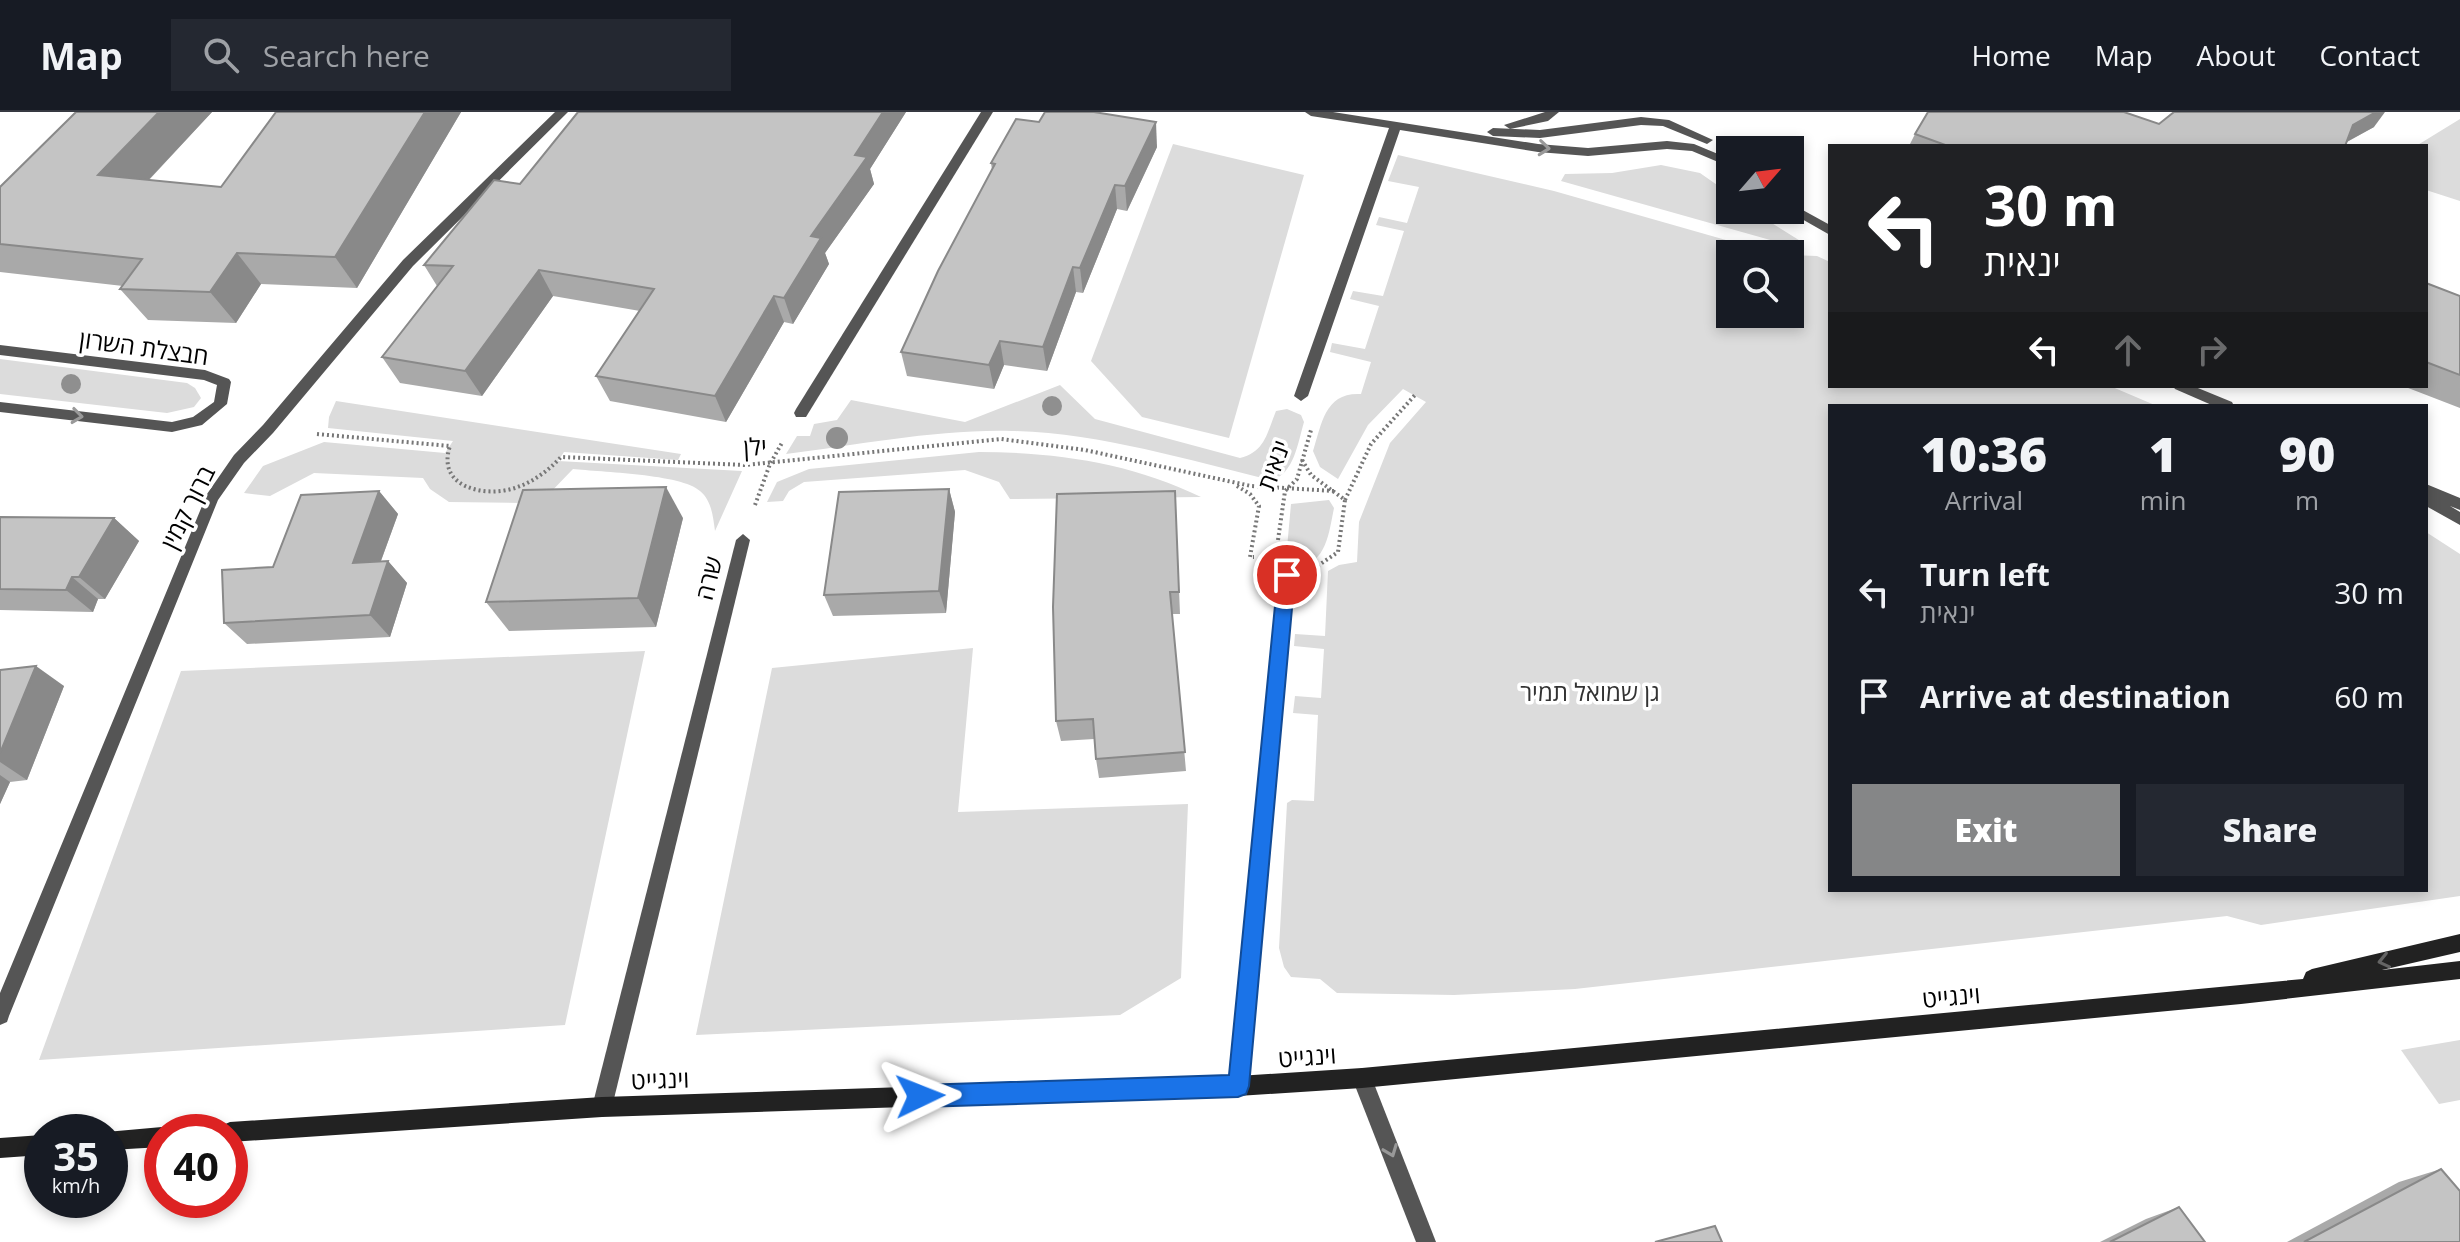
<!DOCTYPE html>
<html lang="en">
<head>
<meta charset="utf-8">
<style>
  body { margin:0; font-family:"Open Sans",Heebo,sans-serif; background:#242831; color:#f1f3f6; height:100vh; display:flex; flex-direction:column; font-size:30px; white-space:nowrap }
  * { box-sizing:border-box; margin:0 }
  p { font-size:26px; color:#9ea1a6 }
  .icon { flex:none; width:44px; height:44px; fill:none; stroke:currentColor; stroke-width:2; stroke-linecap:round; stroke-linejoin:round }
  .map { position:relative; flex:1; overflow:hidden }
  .sheet { position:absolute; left:1828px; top:292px; width:600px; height:488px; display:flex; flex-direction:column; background:#171b24; border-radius:0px; box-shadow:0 4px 12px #0003 }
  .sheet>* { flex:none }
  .guide { position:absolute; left:1828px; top:32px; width:600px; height:244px; border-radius:0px; box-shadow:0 4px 12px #0003; background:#202124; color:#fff; overflow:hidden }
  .needle { width:52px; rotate:62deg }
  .tools { position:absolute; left:1716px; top:24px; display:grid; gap:16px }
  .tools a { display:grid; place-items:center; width:88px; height:88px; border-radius:0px; background:#171b24; box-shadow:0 4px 12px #0003; font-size:40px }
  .speed { position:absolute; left:24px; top:1002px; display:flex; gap:16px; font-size:40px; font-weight:700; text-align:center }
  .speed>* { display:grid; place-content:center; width:104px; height:104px; border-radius:50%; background:#171b24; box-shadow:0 4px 12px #0003; line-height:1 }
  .speed small { font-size:20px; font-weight:400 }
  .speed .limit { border:12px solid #d22; background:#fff; color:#111 }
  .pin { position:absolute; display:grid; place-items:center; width:68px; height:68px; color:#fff; margin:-34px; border:4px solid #fff; border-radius:50%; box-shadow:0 2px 8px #0007 }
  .me { position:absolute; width:88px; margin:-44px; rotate:88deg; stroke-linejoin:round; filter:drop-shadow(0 0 6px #0008) }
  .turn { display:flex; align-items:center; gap:28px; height:168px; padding:0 24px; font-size:36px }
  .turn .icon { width:104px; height:104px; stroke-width:2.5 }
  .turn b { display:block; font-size:56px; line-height:68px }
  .lanes { display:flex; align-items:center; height:76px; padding:0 24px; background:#0003; justify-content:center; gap:40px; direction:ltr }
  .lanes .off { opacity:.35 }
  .eta { display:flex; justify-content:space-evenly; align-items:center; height:136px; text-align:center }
  .eta b { font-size:48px; font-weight:800; line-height:56px }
  .button { display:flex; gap:16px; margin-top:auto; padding:16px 24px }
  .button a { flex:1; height:92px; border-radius:0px; background:#858687; color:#fff; font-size:32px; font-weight:800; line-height:92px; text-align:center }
  .button a+a { background:#242831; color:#f1f3f6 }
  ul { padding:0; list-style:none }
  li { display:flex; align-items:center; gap:24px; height:104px; padding:0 24px }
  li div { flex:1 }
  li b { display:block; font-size:30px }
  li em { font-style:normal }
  header { display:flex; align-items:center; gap:48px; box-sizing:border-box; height:112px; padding:0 40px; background:#171b24; border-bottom:2px solid #363941 }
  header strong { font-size:38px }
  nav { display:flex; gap:44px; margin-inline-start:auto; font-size:28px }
  .search { width:560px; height:72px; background:#242831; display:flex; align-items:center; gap:20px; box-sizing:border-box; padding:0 28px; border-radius:0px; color:#9ea1a6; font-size:30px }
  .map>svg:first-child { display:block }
</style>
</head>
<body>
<header>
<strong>Map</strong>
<div class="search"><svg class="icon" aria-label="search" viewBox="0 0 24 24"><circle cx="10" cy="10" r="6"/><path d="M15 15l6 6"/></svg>Search here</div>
<nav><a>Home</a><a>Map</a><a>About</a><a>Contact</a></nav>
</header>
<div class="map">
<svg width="2460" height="1130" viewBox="0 0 2460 1130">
  <rect width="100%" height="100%" fill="#fff"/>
  <!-- green -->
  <g fill="#dcdcdc">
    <polygon points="2460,7 2460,89 2426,78 2426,34 2416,34"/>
    <polygon points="1173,32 1304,63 1229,326 1142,305 1091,249"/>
    <path d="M1398 43 1554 79 1775 142H1730V202H1790V143L1817 144 1830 150V274H2110L2157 294H1830V778H2426V420L2460 442V784L2261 813 2227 804 1575 877 1454 883 1337 881 1320 867 1291 865 1284 855 1279 836 1287 691 1292 688 1314 689 1318 603 1293 601 1295 584 1321 586 1324 537 1294 534 1295 522 1325 524 1328 459 1339 453 1357 450 1359 410 1390 331 1426 290 1403 277 1368 313 1338 367 1320 355 1313 339C1322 311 1325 280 1361 282L1371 250 1330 240 1332 231 1365 237 1379 194 1350 187 1353 179 1383 184 1404 119 1376 113 1379 105 1407 111 1419 75 1388 69Z"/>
    <polygon points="1661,53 1700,61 1730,82 1730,98 1751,98 1802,130 1781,131 1561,69 1565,62 1612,61"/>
    <polygon points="0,247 187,271 195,276 201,286 194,295 167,301 0,282"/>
    <path d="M1060 273 1095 307 1240 346C1265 340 1267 321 1276 299L1287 297 1301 303 1304 310C1298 330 1294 363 1271 368 1186 348 1100 321 1012 319 938 317 859 333 786 342L797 324H810L814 312 837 308 851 288 965 310Z"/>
    <path d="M336 289 681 342 678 348 564 340 558 349 742 359 715 419C713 405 712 389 700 379 682 362 600 360 573 357L546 385 523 391 449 390 430 377 423 366 314 361 270 384 244 381 263 354 324 330 445 341 453 329 328 316 329 305Z"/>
    <path d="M979 340C1055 340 1132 351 1201 385L1010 387 999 370 965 358 804 370 789 379 783 389 767 390 777 370 809 357Z"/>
    <path d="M1329 388 1334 396C1329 420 1326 457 1293 453L1286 447 1291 392Z"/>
    <polygon points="973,536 958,700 1188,692 1181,866 1120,903 696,923 772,556"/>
    <polygon points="645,539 565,913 39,948 181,559"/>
    <polygon points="2460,928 2460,988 2439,992 2401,938"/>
  </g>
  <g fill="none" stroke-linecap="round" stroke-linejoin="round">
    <!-- path -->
    <g stroke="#777" stroke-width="4" stroke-dasharray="2 3" stroke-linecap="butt">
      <path d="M317 322 450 334C436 375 484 386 515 376 533 370 548 359 561 345L745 353 1001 327 1085 338 1251 374 1334 379"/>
      <polyline points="1302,348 1311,363 1345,388 1338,440 1319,453"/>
      <polyline points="1237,374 1250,382 1259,394 1250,445 1254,445"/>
      <polyline points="1345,388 1371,332 1415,283"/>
      <polyline points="755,393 770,352 783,329"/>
      <polyline points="1278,428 1285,379 1297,367 1311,318"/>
    </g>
    <!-- street -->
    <g fill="#555" fill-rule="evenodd">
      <polygon points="555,0 568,0 413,154 273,321 244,351 218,388 9,904 7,910 0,913 0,881 207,382 234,343 263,313 403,148"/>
      <polygon points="981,0 993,0 806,305 796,305 794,301 796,297"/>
      <polygon points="1305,0 1333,0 1538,32 1588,36 1667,29 1694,32 1730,47 1730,55 1692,39 1667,37 1588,44 1538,40 1400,18 1308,284 1301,289 1294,284 1389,16 1311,4"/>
      <polygon points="1545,0 1559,0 1548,9 1510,17 1504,13"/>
      <polygon points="1641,5 1669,8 1713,28 1707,32 1663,14 1641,13 1540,26 1493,24 1487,20 1493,16 1540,18"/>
      <polygon points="1790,91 1830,113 1830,123 1786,98 1790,98"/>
      <polygon points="0,233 205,258 229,267 231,270 227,292 202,313 172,320 0,300 0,290 172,310 193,305 214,290 217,273 204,268 0,243"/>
      <polygon points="2173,274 2193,274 2232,290 2234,294 2214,294 2175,277"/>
      <polygon points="2426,372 2460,386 2460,398 2450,394 2460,400 2460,413 2426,394"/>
      <polygon points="743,422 750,428 612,995 609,1002 602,1005 595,1002 592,995 736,428"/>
      <polygon points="1287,457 1295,463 1248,974 1245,981 1238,984 1231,981 1228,974 1279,463"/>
      <polygon points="1362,956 1369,959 1436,1130 1416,1130 1352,966 1355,959"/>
    </g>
    <!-- secondary -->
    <g fill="#222" fill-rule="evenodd">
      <polygon points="2460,822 2460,840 2382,858 2460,849 2460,867 2241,892 1362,976 1238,984 602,1005 230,1030 230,1020 220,1020 223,1013 230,1010 602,985 1238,964 1362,956 2303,867 2306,860 2312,857"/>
      <polygon points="162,1015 170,1020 162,1020 162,1035 110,1038 110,1020 106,1020"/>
      <polygon points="42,1023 42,1043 0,1046 0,1026"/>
    </g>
  </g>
  <!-- trees -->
  <g fill="#8f8f8f">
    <circle cx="71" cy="272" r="10"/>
    <circle cx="1052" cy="294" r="10"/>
    <circle cx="837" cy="326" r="11"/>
  </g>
  <!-- wall -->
  <g fill="#a9a9a9">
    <polygon points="76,0 212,0 149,68 221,75 276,0 461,0 357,176 261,172 236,211 148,208 120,177 123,174 0,160 0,75"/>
    <polygon points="578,0 906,0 870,57 874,72 825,141 829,152 793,212 784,210 726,310 610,289 596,264 640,199 553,184 482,284 400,271 382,245 437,174 424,153 520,72"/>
    <polygon points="2159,12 2374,15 2347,30 2345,34 1909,34 1915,22"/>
    <polygon points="1157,35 1127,99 1117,97 1083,181 1076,180 1047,259 1004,253 994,277 907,264 901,240 992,58 991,51"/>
    <polygon points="2426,171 2460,184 2460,296 2403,274 2426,274"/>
    <polygon points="949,377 955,400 946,501 833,504 824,483"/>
    <polygon points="379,379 398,402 381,449 388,449 407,471 390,525 247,532 224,511 273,455"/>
    <polygon points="1175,379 1180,502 1172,502 1186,659 1099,666 1096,647 1094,627 1061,629 1056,609"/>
    <polygon points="0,405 114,406 139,429 105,487 98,487 93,500 0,498"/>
    <polygon points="683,406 656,515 509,519 486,490"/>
    <polygon points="0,558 64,574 27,668 10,670 0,692"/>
    <polygon points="2441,1057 2460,1130 2287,1130 2399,1070"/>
    <polygon points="2179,1095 2205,1130 2100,1130 2146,1107"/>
  </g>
  <!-- shaded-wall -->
  <g fill="#898989">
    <polygon points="159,0 212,0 124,94 98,63"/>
    <polygon points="425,0 461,0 357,176 335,145"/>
    <polygon points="883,0 906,0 870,57 874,72 825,141 829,152 793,212 784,186 811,124 855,43"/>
    <polygon points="2376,0 2385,0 2374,15 2339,34 2353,13"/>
    <polygon points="1156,10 1157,35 1127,99 1125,74"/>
    <polygon points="1115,73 1117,97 1083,181 1080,156"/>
    <polygon points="237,141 261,172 236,211 210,180"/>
    <polygon points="1073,155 1076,180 1047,259 1043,235"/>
    <polygon points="539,158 553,184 482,284 465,259"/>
    <polygon points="774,184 784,210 726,310 715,284"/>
    <polygon points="1000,229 1004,253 994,277 989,253"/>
    <polygon points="666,375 683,406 656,515 638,486"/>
    <polygon points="949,377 955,400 946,501 939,479"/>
    <polygon points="379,379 398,402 372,473 353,451"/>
    <polygon points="114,406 139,429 105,487 79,465"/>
    <polygon points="388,449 407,471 390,525 370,503"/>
    <polygon points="72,465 98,487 93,500 66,478"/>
    <polygon points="36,554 64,574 27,668 0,650 0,641"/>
    <polygon points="0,663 10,670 0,692"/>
  </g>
  <!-- building -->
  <g fill="#c4c4c4" stroke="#898989" stroke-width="2">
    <polygon points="76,0 159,0 98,63 221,75 276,0 425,0 335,145 237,141 210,180 120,177 142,147 0,132 0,75"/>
    <polygon points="578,0 883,0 855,43 867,45 811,124 821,126 784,186 774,184 715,284 596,264 654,177 539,158 465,259 382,245 453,154 424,153 494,68 520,72"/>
    <polygon points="1045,0 1094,0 1156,10 1125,74 1115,73 1080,156 1073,155 1043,235 1000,229 989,253 901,240 938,159 995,52 991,51 1016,7 1039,10"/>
    <polygon points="1928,0 2124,0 2159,12 2174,0 2376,0 2353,13 2345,34 1948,34 1915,22"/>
    <polygon points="2426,171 2460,184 2460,263 2426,250"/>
    <polygon points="666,375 638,486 486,490 523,378"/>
    <polygon points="949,377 939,479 824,483 839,380"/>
    <polygon points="379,379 353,451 388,449 370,503 224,511 222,458 273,455 301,383"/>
    <polygon points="1175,379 1179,480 1170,480 1185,640 1096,647 1093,607 1056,609 1053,495 1057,382"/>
    <polygon points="0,405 114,406 79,465 72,465 66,478 0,477"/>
    <polygon points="36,554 0,641 0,558"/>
    <polygon points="2441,1057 2460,1079 2460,1130 2304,1130"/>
    <polygon points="2179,1095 2205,1130 2110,1130"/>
    <polygon points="1715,1114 1722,1130 1655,1130"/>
  </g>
  <!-- one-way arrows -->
  <defs><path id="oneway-chevron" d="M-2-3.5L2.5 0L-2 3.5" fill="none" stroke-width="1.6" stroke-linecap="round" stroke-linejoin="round" transform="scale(2)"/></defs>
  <g stroke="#999">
    <use href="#oneway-chevron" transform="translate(1544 36) rotate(6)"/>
    <use href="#oneway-chevron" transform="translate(77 304) rotate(7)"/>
    <use href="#oneway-chevron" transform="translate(1391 1039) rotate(69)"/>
  </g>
  <use stroke="#646464" href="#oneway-chevron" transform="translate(2384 849) rotate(167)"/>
  <!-- route -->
  <polygon fill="#1a73e8" stroke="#114b97" stroke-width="2" points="1287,456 1295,463 1249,974 1246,982 1238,985 920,995 912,992 909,984 912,977 920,973 1229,963 1278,463"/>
  <g text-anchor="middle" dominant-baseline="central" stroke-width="7" stroke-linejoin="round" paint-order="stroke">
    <!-- street labels -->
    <g font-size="24" fill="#000" stroke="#fff">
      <text transform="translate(144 235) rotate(8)">חבצלת השרון</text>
      <text transform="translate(755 334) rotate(-3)">ילן</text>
      <text transform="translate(1273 353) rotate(-70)">ינאית</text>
      <text transform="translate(187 395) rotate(-63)">ברוך קמין</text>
      <text transform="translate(708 466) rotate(-76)">שרה</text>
      <text transform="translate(1951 884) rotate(-5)">וינגייט</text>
      <text transform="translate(1307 944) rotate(-4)">וינגייט</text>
      <text transform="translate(660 967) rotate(-2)">וינגייט</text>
    </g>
    <!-- park labels -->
    <g font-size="24" fill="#333" stroke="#fff">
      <text x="1590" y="579">גן שמואל תמיר</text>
    </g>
  </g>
</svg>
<div class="tools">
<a><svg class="needle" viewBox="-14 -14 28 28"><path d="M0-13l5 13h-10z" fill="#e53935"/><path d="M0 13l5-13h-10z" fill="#9ea1a6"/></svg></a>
<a><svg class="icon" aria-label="search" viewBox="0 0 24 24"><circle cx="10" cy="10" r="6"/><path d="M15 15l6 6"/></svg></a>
</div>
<div class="speed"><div>35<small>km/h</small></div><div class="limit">40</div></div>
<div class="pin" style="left:1287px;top:463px;background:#d93025"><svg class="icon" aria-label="arrive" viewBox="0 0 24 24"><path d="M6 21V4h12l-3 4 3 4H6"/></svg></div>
<svg class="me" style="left:920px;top:984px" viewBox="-20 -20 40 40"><path d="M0-17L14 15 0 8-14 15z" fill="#1a73e8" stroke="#fff" stroke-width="4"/></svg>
<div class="guide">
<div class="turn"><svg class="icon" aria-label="left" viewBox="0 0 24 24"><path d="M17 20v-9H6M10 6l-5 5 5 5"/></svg><div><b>30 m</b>ינאית</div></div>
<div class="lanes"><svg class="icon" aria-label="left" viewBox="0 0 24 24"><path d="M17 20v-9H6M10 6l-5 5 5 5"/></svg><svg class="icon off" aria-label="ahead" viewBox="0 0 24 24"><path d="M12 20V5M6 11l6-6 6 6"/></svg><svg class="icon off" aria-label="right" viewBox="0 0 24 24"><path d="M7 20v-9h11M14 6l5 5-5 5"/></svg></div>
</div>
<section class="sheet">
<div class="eta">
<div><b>10:36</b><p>Arrival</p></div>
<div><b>1</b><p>min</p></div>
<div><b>90</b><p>m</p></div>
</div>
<ul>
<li><svg class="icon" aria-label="left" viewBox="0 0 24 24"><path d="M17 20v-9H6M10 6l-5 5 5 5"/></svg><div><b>Turn left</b><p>ינאית</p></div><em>30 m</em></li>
<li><svg class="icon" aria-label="arrive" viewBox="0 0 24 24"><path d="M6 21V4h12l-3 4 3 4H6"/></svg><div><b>Arrive at destination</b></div><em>60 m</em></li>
</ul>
<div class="button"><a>Exit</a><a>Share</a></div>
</section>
</div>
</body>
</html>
